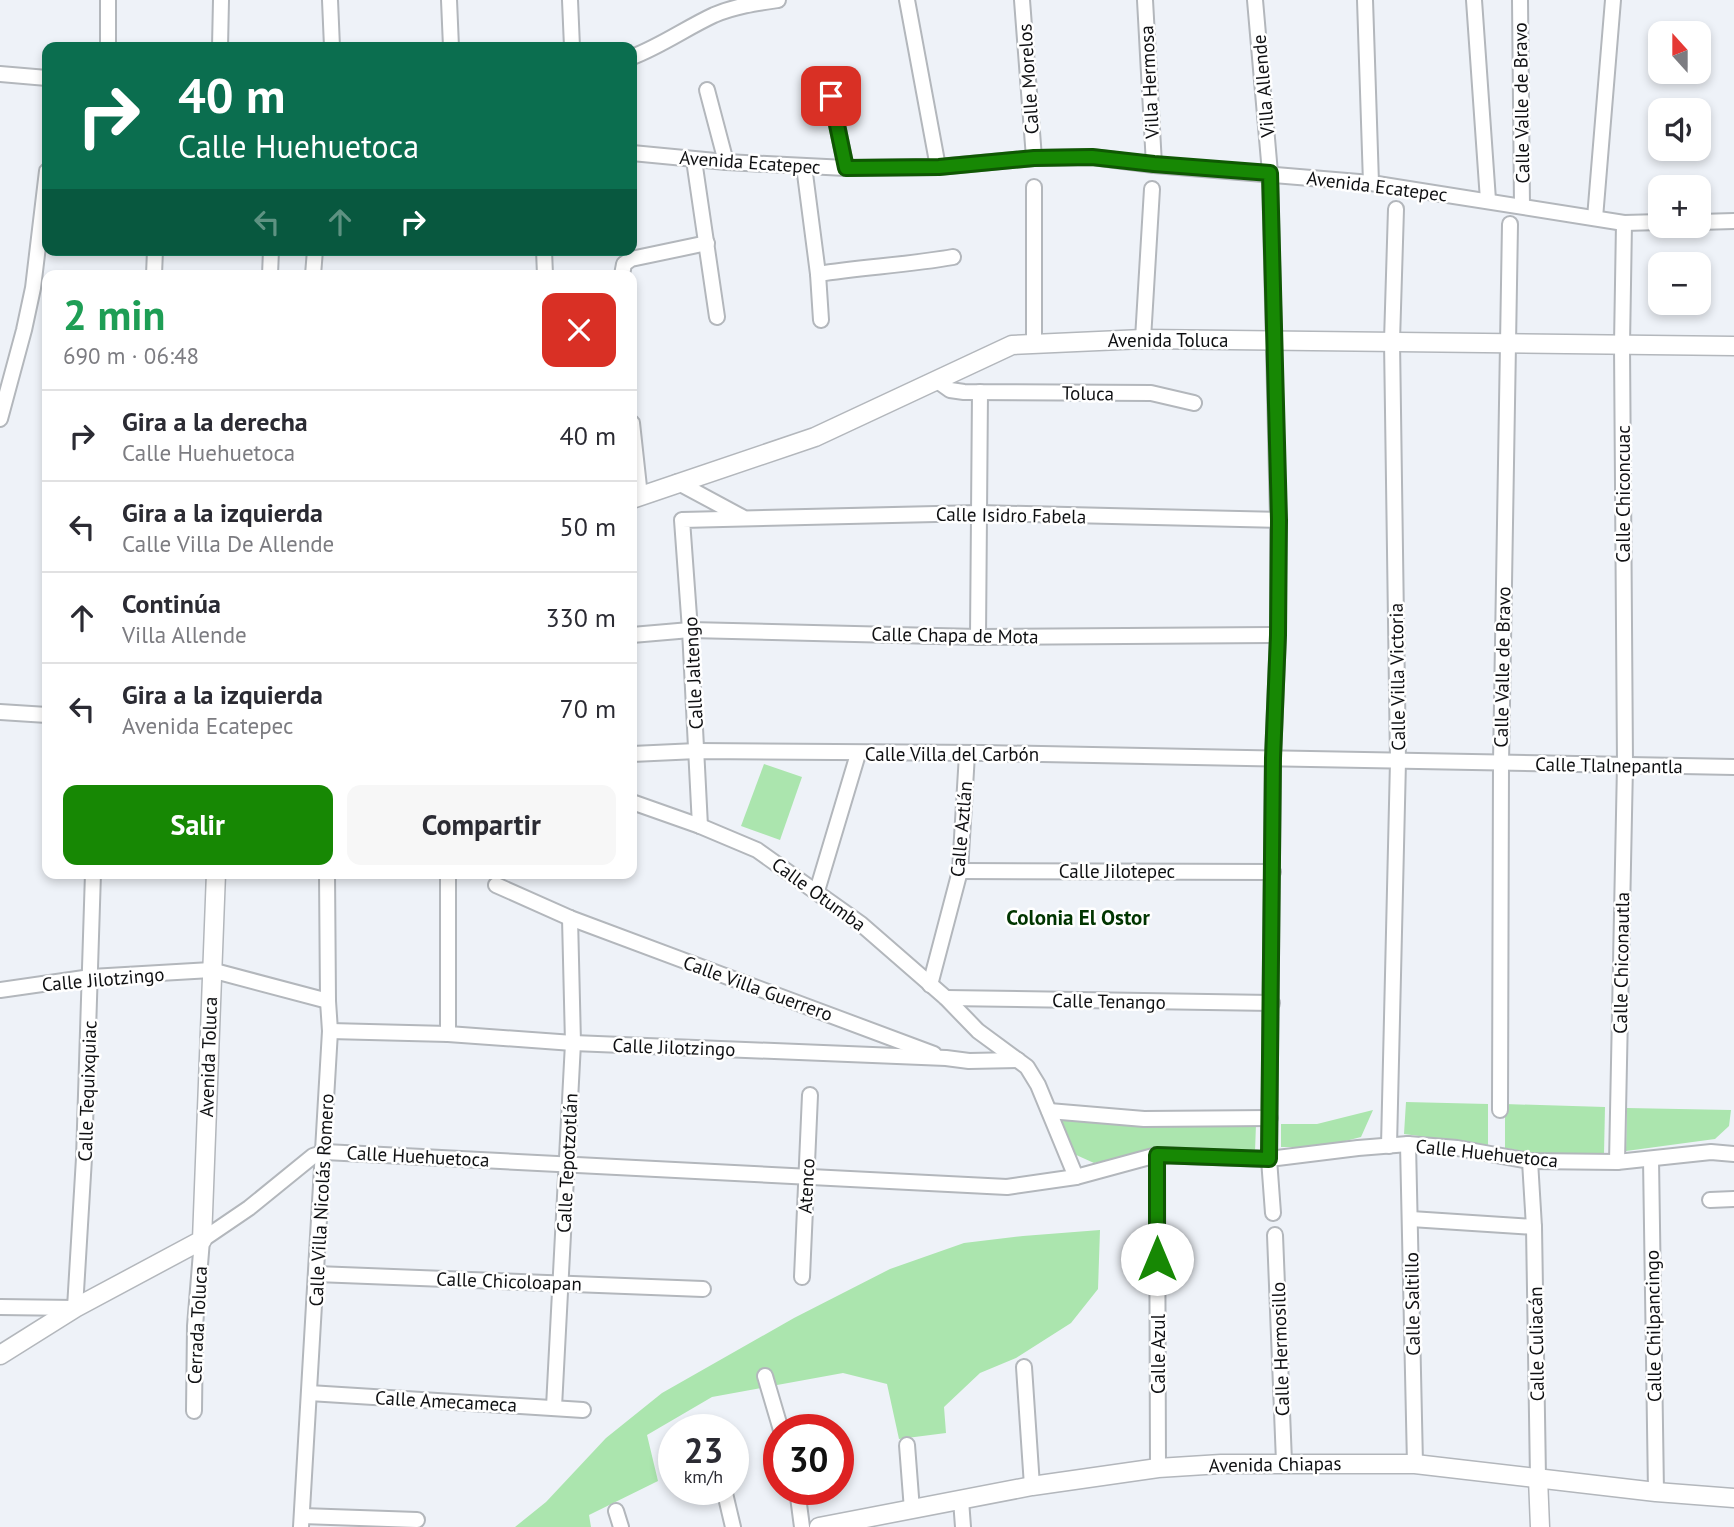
<!DOCTYPE html>
<html lang="es">
<head>
<meta charset="utf-8">
<style>
  body { margin:0; font-family:"PT Sans",sans-serif; background:#f7f7f7; color:#2b2b33; height:100vh; display:flex; flex-direction:column; font-size:26px; white-space:nowrap }
  * { box-sizing:border-box; margin:0 }
  p { font-size:23px; color:#7c7c81 }
  .icon { flex:none; width:38px; height:38px; fill:none; stroke:currentColor; stroke-width:2; stroke-linecap:round; stroke-linejoin:round }
  .map { position:relative; flex:1; overflow:hidden }
  .panel { position:absolute; left:42px; top:270px; width:595px; height:609px; display:flex; flex-direction:column; background:#fff; border-radius:14px; box-shadow:0 4px 10px #0003 }
  .panel>* { flex:none }
  .banner { position:absolute; left:42px; top:42px; width:595px; height:214px; border-radius:14px; box-shadow:0 4px 10px #0003; background:#0b6e4f; color:#fff; overflow:hidden }
  .needle { width:46px; rotate:339deg }
  .controls { position:absolute; left:1648px; top:21px; display:grid; gap:14px }
  .controls a { display:grid; place-items:center; width:63px; height:63px; border-radius:14px; background:#fff; box-shadow:0 4px 10px #0003; font-size:35px }
  .speed { position:absolute; left:658px; top:1414px; display:flex; gap:14px; font-size:35px; font-weight:700; text-align:center }
  .speed>* { display:grid; place-content:center; width:91px; height:91px; border-radius:50%; background:#fff; box-shadow:0 4px 10px #0003; line-height:1 }
  .speed small { font-size:18px; font-weight:400 }
  .speed .limit { border:10px solid #d22; background:#fff; color:#111 }
  .pin { position:absolute; display:grid; place-items:center; width:60px; height:60px; color:#fff; margin:-30px; border-radius:14px; box-shadow:0 4px 10px #0006 }
  .me { position:absolute; width:77px; margin:-38px; rotate:0deg; stroke-linejoin:round; filter:drop-shadow(0 0 5px #0008) }
  .turn { display:flex; align-items:center; gap:24px; height:147px; padding:0 21px; font-size:32px }
  .turn .icon { width:91px; height:91px; stroke-width:2.5 }
  .turn b { display:block; font-size:49px; line-height:60px }
  .lanes { display:flex; align-items:center; height:66px; padding:0 21px; background:#0003; justify-content:center; gap:35px; direction:ltr }
  .lanes .off { opacity:.35 }
  .round { display:grid; place-items:center; flex:none; width:74px; height:74px; border-radius:14px; background:#f7f7f7 }
  .headline { display:flex; align-items:center; justify-content:space-between; height:119px; padding:0 21px }
  h1 { font-size:42px; font-weight:700; line-height:52px; color:#1e9e55 }
  .button { display:flex; gap:14px; margin-top:auto; padding:14px 21px }
  .button a { flex:1; height:80px; border-radius:14px; background:#178804; color:#fff; font-size:28px; font-weight:700; line-height:80px; text-align:center }
  .button a+a { background:#f7f7f7; color:#2b2b33 }
  ul { padding:0; list-style:none }
  li { display:flex; align-items:center; gap:21px; height:91px; padding:0 21px; border-top:2px solid #e1e1e2 }
  li div { flex:1 }
  li b { display:block; font-size:26px }
  li em { font-style:normal }
  .map>svg:first-child { display:block }
</style>
</head>
<body>
<div class="map">
<svg width="1734" height="1527" viewBox="0 0 1734 1527">
  <rect width="100%" height="100%" fill="#eef2f8"/>
  <!-- grass -->
  <g fill="#abe5ae">
    <polygon points="764,764 802,777 780,840 741,826"/>
    <polygon points="1406,1102 1488,1104 1488,1145 1404,1134"/>
    <polygon points="1505,1104 1605,1107 1604,1154 1541,1154 1505,1148"/>
    <polygon points="1627,1108 1731,1110 1729,1126 1715,1139 1626,1151"/>
    <polygon points="1373,1110 1361,1137 1322,1147 1281,1147 1281,1124 1317,1124"/>
    <polygon points="1060,1117 1256,1124 1255,1152 1159,1148 1094,1163 1074,1154"/>
    <polygon points="1100,1230 1098,1289 1071,1323 1016,1358 980,1373 944,1407 946,1433 899,1439 887,1384 843,1373 712,1397 647,1435 658,1481 589,1515 591,1527 515,1527 546,1502 606,1438 662,1393 794,1318 890,1269 964,1243 1023,1236"/>
  </g>
  <g fill="none" stroke-linecap="round" stroke-linejoin="round">
    <!-- minor casing -->
    <g stroke="#b3b7bc" stroke-width="18">
      <g id="minor">
        <polyline points="108,0 108,47"/>
        <polyline points="330,0 332,47"/>
        <polyline points="449,0 451,47"/>
        <polyline points="570,0 572,47"/>
        <polyline points="907,0 938,167"/>
        <polyline points="1022,0 1034,158"/>
        <polyline points="1145,0 1154,165"/>
        <polyline points="1255,0 1270,173 1278,520 1278,635 1273,758 1269,1159 1273,1213"/>
        <polyline points="1365,0 1371,183"/>
        <polyline points="1474,0 1488,200"/>
        <polyline points="1520,0 1522,206"/>
        <polyline points="220,47 221,0"/>
        <path d="M632 57C661 46 686 28 714 15 735 6 757 3 778 0"/>
        <polyline points="0,74 47,78"/>
        <polyline points="707,90 726,162"/>
        <polyline points="831,96 846,168"/>
        <polyline points="632,153 726,162 846,168 938,167 1034,158 1092,157 1154,165 1371,183 1624,223 1661,222"/>
        <polyline points="694,160 717,317"/>
        <polyline points="804,166 818,274 821,320"/>
        <polyline points="1034,187 1034,343"/>
        <polyline points="1595,218 1613,0"/>
        <polyline points="1699,222 1734,221"/>
        <polyline points="544,250 545,275"/>
        <path d="M818 274C863 267 908 265 953 257"/>
        <polyline points="154,275 155,250"/>
        <polyline points="270,275 271,250"/>
        <polyline points="313,275 315,250"/>
        <polyline points="622,275 624,264 631,259 707,243"/>
        <polyline points="1143,339 1152,189"/>
        <polyline points="936,380 950,390 964,392 1151,393 1194,403"/>
        <polyline points="0,419 24,330 33,288 47,171"/>
        <polyline points="632,423 640,496"/>
        <polyline points="677,482 742,517"/>
        <polyline points="632,635 690,630 978,637 1278,635"/>
        <polyline points="978,637 980,392"/>
        <polyline points="0,712 47,715"/>
        <polyline points="632,754 697,751 983,753 1734,767"/>
        <polyline points="632,802 700,826 757,850 861,924 946,998 978,1031 1027,1067 1038,1085 1076,1177"/>
        <polyline points="700,826 690,630 682,520 979,513 1278,520"/>
        <polyline points="960,871 1273,872"/>
        <polyline points="496,885 570,918 934,1054"/>
        <polyline points="817,891 858,754"/>
        <polyline points="930,985 960,871 967,754"/>
        <polyline points="0,990 91,977 211,970 328,1001"/>
        <polyline points="946,998 1272,1003"/>
        <polyline points="330,1031 448,1034 573,1043 946,1058 969,1061 1018,1060"/>
        <polyline points="448,1034 448,873"/>
        <polyline points="1500,1110 1501,763 1510,224"/>
        <polyline points="1049,1111 1144,1119 1270,1118"/>
        <polyline points="1408,1144 1415,1464"/>
        <polyline points="1389,1146 1398,761 1392,341 1396,209"/>
        <polyline points="1157,1155 1158,1468"/>
        <polyline points="1651,1159 1656,1492"/>
        <polyline points="1530,1161 1534,1227 1538,1478"/>
        <polyline points="1617,1162 1625,765 1622,345 1624,223"/>
        <polyline points="1710,1200 1734,1199"/>
        <polyline points="1411,1219 1534,1227"/>
        <polyline points="1275,1235 1284,1462"/>
        <polyline points="316,1274 703,1289"/>
        <polyline points="802,1277 810,1095"/>
        <polyline points="0,1307 75,1308 84,1158 93,873"/>
        <polyline points="1024,1367 1032,1486"/>
        <polyline points="765,1376 781,1430"/>
        <polyline points="309,1393 583,1410"/>
        <polyline points="554,1407 573,1043 570,918"/>
        <polyline points="194,1411 195,1326 202,1240 249,1208 313,1156 325,1152 1007,1187 1076,1177 1157,1155 1269,1159 1358,1148 1408,1144 1457,1148 1530,1161 1617,1162 1711,1152 1734,1154"/>
        <polyline points="907,1445 912,1510"/>
        <polyline points="724,1489 733,1527"/>
        <polyline points="797,1489 802,1527"/>
        <polyline points="961,1500 963,1527"/>
        <polyline points="616,1511 621,1527"/>
        <polyline points="302,1516 417,1520"/>
        <polyline points="301,1527 330,1031 328,1001 327,873"/>
      </g>
    </g>
    <!-- tertiary casing -->
    <g stroke="#b3b7bc" stroke-width="21">
      <g id="tertiary">
        <polyline points="632,499 815,437 1012,345 1143,339 1734,346"/>
        <polyline points="0,1355 75,1308 202,1240 216,873"/>
        <polyline points="1538,1478 1540,1527"/>
        <polyline points="819,1527 1032,1486 1158,1468 1221,1464 1415,1464 1656,1492 1734,1498"/>
      </g>
    </g>
    <!-- minor -->
    <use href="#minor" stroke="#fff" stroke-width="14"/>
    <!-- tertiary -->
    <use href="#tertiary" stroke="#fff" stroke-width="18"/>
  </g>
  <g fill="none" stroke-linecap="round" stroke-linejoin="round">
    <!-- route casing -->
    <g stroke="#0f5803" stroke-width="18">
      <polyline id="route" points="831,96 846,168 939,167 1034,158 1092,157 1154,164 1270,173 1279,520 1278,635 1273,758 1269,1159 1157,1155 1157,1259"/>
    </g>
    <!-- route -->
    <use href="#route" stroke="#178804" stroke-width="12"/>
  </g>
  <g text-anchor="middle" dominant-baseline="central" stroke-width="5" stroke-linejoin="round" paint-order="stroke">
    <!-- street labels -->
    <g font-size="19" fill="#0f1012" stroke="#fff">
      <text transform="translate(1028 79) rotate(-94)">Calle Morelos</text>
      <text transform="translate(1149 82) rotate(-93)">Villa Hermosa</text>
      <text transform="translate(1263 86) rotate(-95)">Villa Allende</text>
      <text transform="translate(1521 103) rotate(-91)">Calle Valle de Bravo</text>
      <text transform="translate(750 162) rotate(4)">Avenida Ecatepec</text>
      <text transform="translate(1377 186) rotate(7)">Avenida Ecatepec</text>
      <text x="1168" y="340">Avenida Toluca</text>
      <text transform="translate(1088 393) rotate(1)">Toluca</text>
      <text transform="translate(1623 494) rotate(-90)">Calle Chiconcuac</text>
      <text transform="translate(1011 515) rotate(1)">Calle Isidro Fabela</text>
      <text transform="translate(955 635) rotate(1)">Calle Chapa de Mota</text>
      <text transform="translate(1502 667) rotate(-89)">Calle Valle de Bravo</text>
      <text transform="translate(693 673) rotate(-93)">Calle Jaltengo</text>
      <text transform="translate(1397 677) rotate(-91)">Calle Villa Victoria</text>
      <text x="952" y="754">Calle Villa del Carbón</text>
      <text transform="translate(1609 765) rotate(1)">Calle Tlalnepantla</text>
      <text transform="translate(961 829) rotate(-85)">Calle Aztlán</text>
      <text x="1117" y="871">Calle Jilotepec</text>
      <text transform="translate(819 894) rotate(36)">Calle Otumba</text>
      <text transform="translate(1621 963) rotate(-89)">Calle Chiconautla</text>
      <text transform="translate(103 979) rotate(-5)">Calle Jilotzingo</text>
      <text transform="translate(758 988) rotate(20)">Calle Villa Guerrero</text>
      <text transform="translate(1109 1001) rotate(1)">Calle Tenango</text>
      <text transform="translate(674 1047) rotate(2)">Calle Jilotzingo</text>
      <text transform="translate(208 1057) rotate(-88)">Avenida Toluca</text>
      <text transform="translate(87 1091) rotate(-88)">Calle Tequixquiac</text>
      <text transform="translate(1487 1153) rotate(6)">Calle Huehuetoca</text>
      <text transform="translate(418 1156) rotate(3)">Calle Huehuetoca</text>
      <text transform="translate(567 1163) rotate(-87)">Calle Tepotzotlán</text>
      <text transform="translate(806 1186) rotate(-87)">Atenco</text>
      <text transform="translate(321 1200) rotate(-87)">Calle Villa Nicolás Romero</text>
      <text transform="translate(509 1281) rotate(2)">Calle Chicoloapan</text>
      <text transform="translate(1412 1304) rotate(-91)">Calle Saltillo</text>
      <text transform="translate(197 1325) rotate(-87)">Cerrada Toluca</text>
      <text transform="translate(1653 1326) rotate(-91)">Calle Chilpancingo</text>
      <text transform="translate(1536 1344) rotate(-91)">Calle Culiacán</text>
      <text transform="translate(1280 1349) rotate(-92)">Calle Hermosillo</text>
      <text transform="translate(1158 1354) rotate(-90)">Calle Azul</text>
      <text transform="translate(446 1401) rotate(3)">Calle Amecameca</text>
      <text transform="translate(1275 1464) rotate(-1)">Avenida Chiapas</text>
    </g>
    <!-- neighbourhood labels -->
    <g font-size="21" font-weight="bold" fill="#003500" stroke="#fff">
      <text x="1078" y="917">Colonia El Ostor</text>
    </g>
  </g>
</svg>
<div class="controls">
<a><svg class="needle" viewBox="-14 -14 28 28"><path d="M0-13l5 13h-10z" fill="#e53935"/><path d="M0 13l5-13h-10z" fill="#7c7c81"/></svg></a>
<a><svg class="icon" aria-label="sound" viewBox="0 0 24 24"><path d="M4 9h4l5-4v14l-5-4H4zM17 9q2 3 0 6"/></svg></a>
<a>+</a>
<a>−</a>
</div>
<div class="speed"><div>23<small>km/h</small></div><div class="limit">30</div></div>
<div class="pin" style="left:831px;top:96px;background:#d93025"><svg class="icon" aria-label="arrive" viewBox="0 0 24 24"><path d="M6 21V4h12l-3 4 3 4H6"/></svg></div>
<svg class="me" style="left:1157px;top:1259px" viewBox="-20 -20 40 40"><circle r="19" fill="#fff"/><path d="M0-13L10 11 0 6-10 11z" fill="#178804"/></svg>
<div class="banner">
<div class="turn"><svg class="icon" aria-label="right" viewBox="0 0 24 24"><path d="M7 20v-9h11M14 6l5 5-5 5"/></svg><div><b>40 m</b>Calle Huehuetoca</div></div>
<div class="lanes"><svg class="icon off" aria-label="left" viewBox="0 0 24 24"><path d="M17 20v-9H6M10 6l-5 5 5 5"/></svg><svg class="icon off" aria-label="ahead" viewBox="0 0 24 24"><path d="M12 20V5M6 11l6-6 6 6"/></svg><svg class="icon" aria-label="right" viewBox="0 0 24 24"><path d="M7 20v-9h11M14 6l5 5-5 5"/></svg></div>
</div>
<section class="panel">
<div class="headline"><div><h1>2 min</h1><p>690 m · 06:48</p></div><a class="round" style="background:#d93025;color:#fff"><svg class="icon" aria-label="close" viewBox="0 0 24 24"><path d="M6 6l12 12M18 6L6 18"/></svg></a></div>
<ul>
<li><svg class="icon" aria-label="right" viewBox="0 0 24 24"><path d="M7 20v-9h11M14 6l5 5-5 5"/></svg><div><b>Gira a la derecha</b><p>Calle Huehuetoca</p></div><em>40 m</em></li>
<li><svg class="icon" aria-label="left" viewBox="0 0 24 24"><path d="M17 20v-9H6M10 6l-5 5 5 5"/></svg><div><b>Gira a la izquierda</b><p>Calle Villa De Allende</p></div><em>50 m</em></li>
<li><svg class="icon" aria-label="ahead" viewBox="0 0 24 24"><path d="M12 20V5M6 11l6-6 6 6"/></svg><div><b>Continúa</b><p>Villa Allende</p></div><em>330 m</em></li>
<li><svg class="icon" aria-label="left" viewBox="0 0 24 24"><path d="M17 20v-9H6M10 6l-5 5 5 5"/></svg><div><b>Gira a la izquierda</b><p>Avenida Ecatepec</p></div><em>70 m</em></li>
</ul>
<div class="button"><a>Salir</a><a>Compartir</a></div>
</section>
</div>
</body>
</html>
